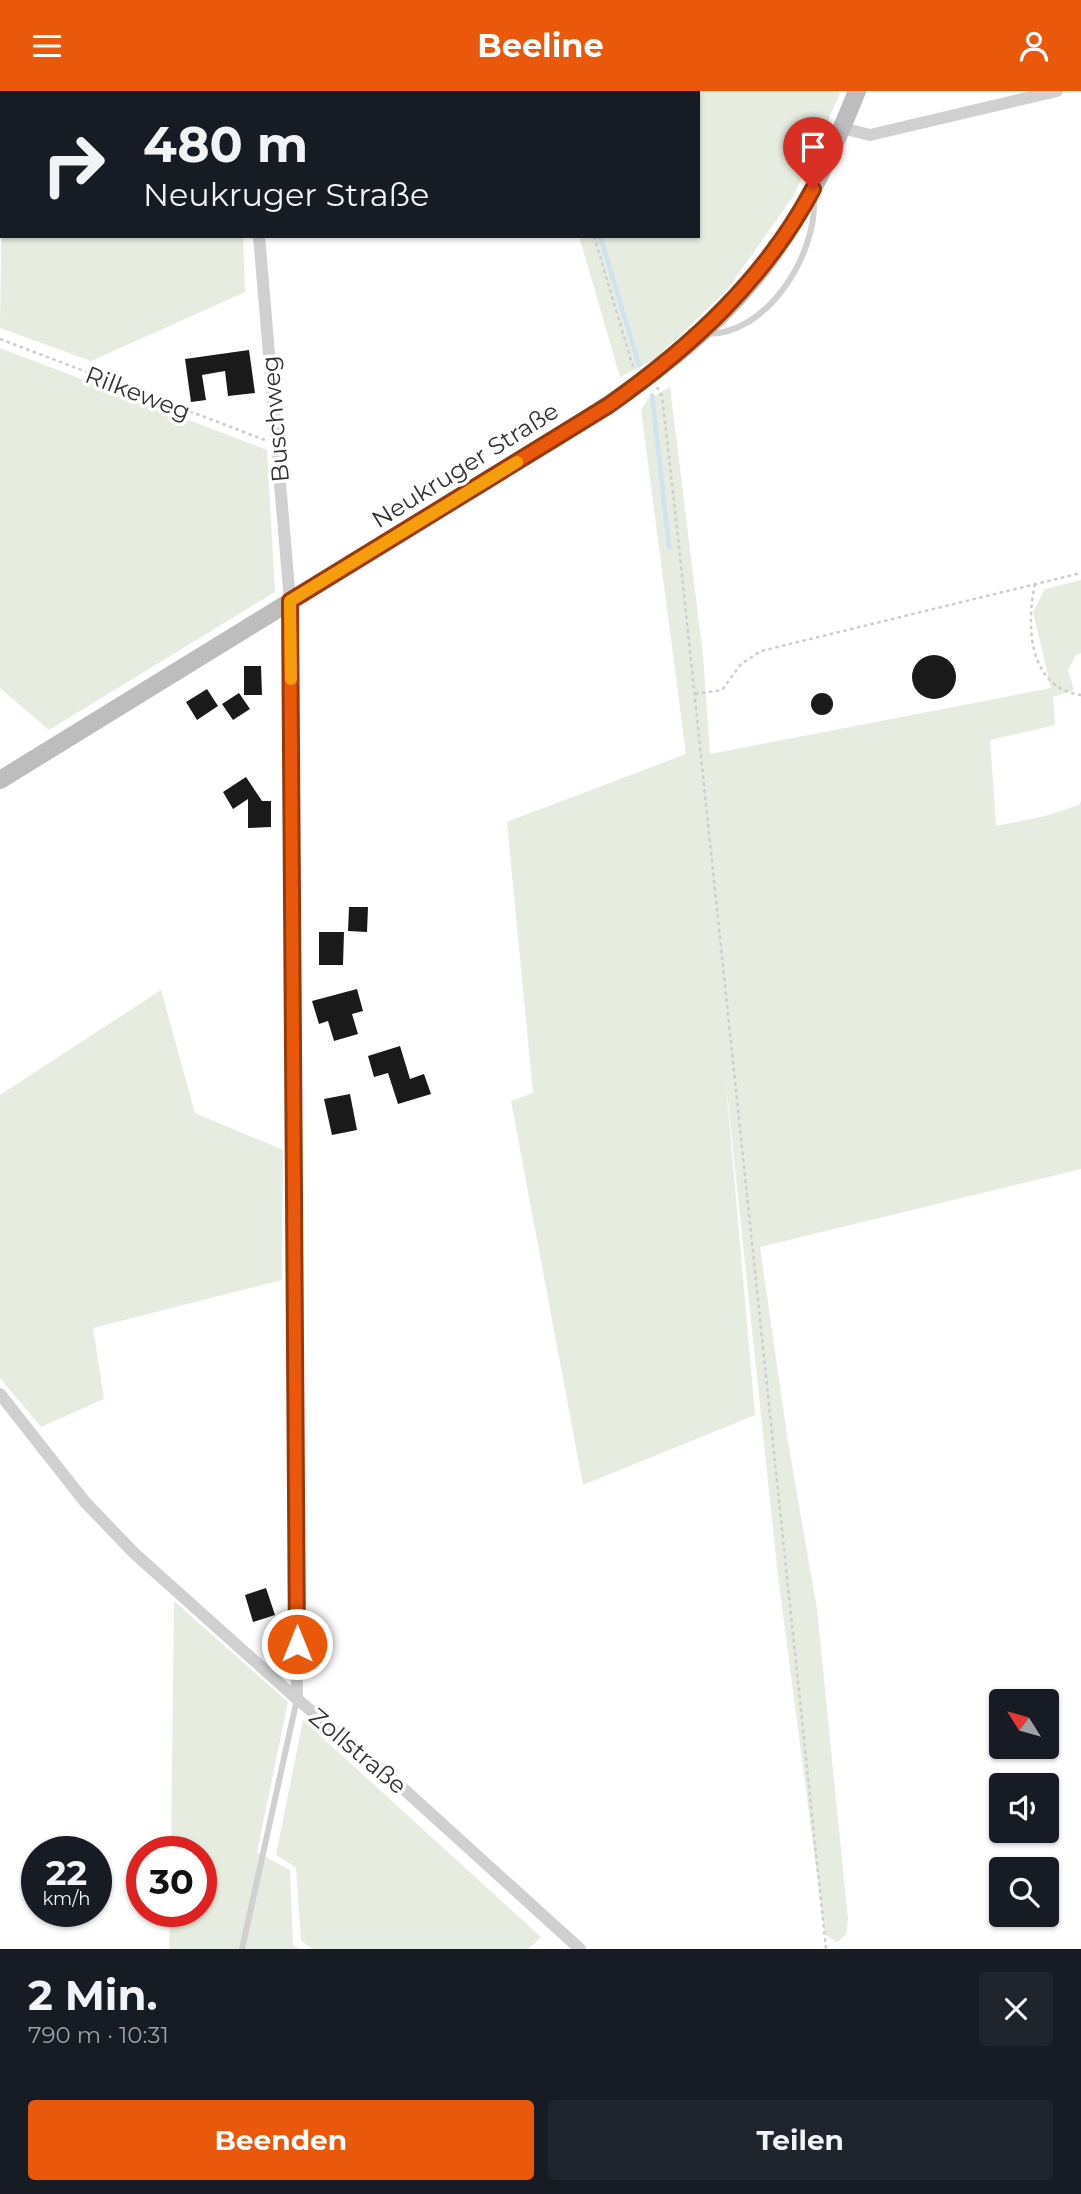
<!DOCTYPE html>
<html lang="de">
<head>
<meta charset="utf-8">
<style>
  body { margin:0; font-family:Montserrat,sans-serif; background:#20242c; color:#f1f3f6; height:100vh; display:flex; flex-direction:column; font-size:26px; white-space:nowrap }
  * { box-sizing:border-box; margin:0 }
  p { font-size:23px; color:#9ea1a6 }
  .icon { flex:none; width:38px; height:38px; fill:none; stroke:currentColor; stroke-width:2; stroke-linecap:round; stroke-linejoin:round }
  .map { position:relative; height:1858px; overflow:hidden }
  .panel { display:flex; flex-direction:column; background:#171b24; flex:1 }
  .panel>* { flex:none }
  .banner { position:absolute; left:0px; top:0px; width:700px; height:147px; box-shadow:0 2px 5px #0004; background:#171b24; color:#f1f3f6; overflow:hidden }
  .needle { width:46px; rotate:307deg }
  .buttons { position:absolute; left:989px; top:1598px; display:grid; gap:14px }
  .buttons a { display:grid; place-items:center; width:70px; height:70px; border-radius:7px; background:#171b24; box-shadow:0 2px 5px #0004; font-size:35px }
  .speed { position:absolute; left:21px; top:1745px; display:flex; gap:14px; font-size:35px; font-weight:700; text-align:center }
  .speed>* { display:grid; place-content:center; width:91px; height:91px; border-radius:50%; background:#171b24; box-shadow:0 2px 5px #0004; line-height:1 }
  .speed small { font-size:18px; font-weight:400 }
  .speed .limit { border:10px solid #d22; background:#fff; color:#111 }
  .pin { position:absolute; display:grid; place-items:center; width:60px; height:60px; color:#fff; margin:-72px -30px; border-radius:50% 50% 50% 0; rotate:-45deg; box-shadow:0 0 7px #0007 }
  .pin .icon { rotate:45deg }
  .me { position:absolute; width:77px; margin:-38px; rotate:0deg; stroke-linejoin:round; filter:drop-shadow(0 0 5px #0008) }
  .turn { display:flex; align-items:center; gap:24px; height:147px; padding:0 28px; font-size:32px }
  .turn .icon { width:91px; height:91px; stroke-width:2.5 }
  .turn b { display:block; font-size:49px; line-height:60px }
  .round { display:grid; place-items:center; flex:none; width:74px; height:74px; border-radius:7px; background:#20242c }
  .overview { display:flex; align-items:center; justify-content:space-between; height:119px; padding:0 28px }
  h1 { font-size:42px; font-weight:700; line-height:52px }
  .action { display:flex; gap:14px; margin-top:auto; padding:14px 28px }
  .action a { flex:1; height:80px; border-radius:7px; background:#ea580c; color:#fff; font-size:28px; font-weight:700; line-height:80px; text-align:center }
  .action a+a { background:#20242c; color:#f1f3f6 }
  header { display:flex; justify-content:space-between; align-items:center; height:91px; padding:0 28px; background:#ea580c; color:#fff; font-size:32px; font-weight:700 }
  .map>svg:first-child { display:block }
</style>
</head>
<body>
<header><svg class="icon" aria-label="menu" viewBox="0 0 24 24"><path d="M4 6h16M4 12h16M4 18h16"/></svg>Beeline<svg class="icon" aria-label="person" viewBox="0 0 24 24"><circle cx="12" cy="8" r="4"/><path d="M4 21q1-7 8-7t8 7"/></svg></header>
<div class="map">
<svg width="1081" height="1858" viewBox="0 0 1081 1858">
  <rect width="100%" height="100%" fill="#fff"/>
  <!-- green -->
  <g fill="#e6ecdf">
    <polygon points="0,0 237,0 237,2 2,2 0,95"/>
    <polygon points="615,0 841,0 794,104 727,199 654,269 620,286 579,145 698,145 698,2"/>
    <polygon points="2,107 2,145 243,145 245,201 91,270 0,237"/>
    <polygon points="0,257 267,359 275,501 49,639 0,597"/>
    <polygon points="670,296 703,565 710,663 1051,597 1033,521 1045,498 1081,489 1081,562 1076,564 1068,579 1074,599 1053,606 1055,634 990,649 996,735 1045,725 1079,714 1081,710 1081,1078 760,1156 788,1351 817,1518 848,1829 846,1844 837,1851 825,1844 778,1485 725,982 755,1324 583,1394 511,1010 533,1002 507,731 686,663 641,319 648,308"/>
    <polygon points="161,899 195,1022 283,1059 282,1189 93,1237 104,1308 41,1336 0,1287 0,1004"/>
    <polygon points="174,1510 288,1611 257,1761 290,1779 293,1854 300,1858 169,1858 170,1820 201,1820 201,1760 171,1760"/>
    <polygon points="303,1629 541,1846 528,1858 313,1858 301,1850 296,1776 276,1764"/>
  </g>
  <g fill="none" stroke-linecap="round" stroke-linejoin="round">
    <!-- stream -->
    <g stroke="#cfe2ee" stroke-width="4.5">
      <polyline points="556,0 557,2"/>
      <polyline points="600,145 639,274"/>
      <polyline points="652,304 669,456"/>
    </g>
  </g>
  <!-- building -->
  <g fill="#1a1a1a">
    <polygon points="249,259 255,302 228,305 225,280 202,284 206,309 191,311 185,268"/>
    <circle cx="934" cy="586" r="22"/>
    <polygon points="244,575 261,575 262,604 244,604"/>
    <polygon points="207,598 218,615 197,629 186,611"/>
    <circle cx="822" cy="613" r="11"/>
    <polygon points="239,602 250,618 233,629 222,613"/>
    <polygon points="246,686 262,710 271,710 271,736 248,737 248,708 233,718 223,701"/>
    <polygon points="349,816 368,816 367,841 348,840"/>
    <polygon points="319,841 344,841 343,874 319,874"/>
    <polygon points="357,898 363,920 352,923 358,943 334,950 328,930 319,933 312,910"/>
    <polygon points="400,955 410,988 424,983 431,1003 398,1013 388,982 374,986 368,965"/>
    <polygon points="350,1003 357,1039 332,1044 324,1008"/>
    <polygon points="266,1497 275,1524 253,1531 245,1504"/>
  </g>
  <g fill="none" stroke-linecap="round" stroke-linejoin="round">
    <!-- path -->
    <g stroke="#cdcdcd" stroke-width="2.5" stroke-dasharray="3.5 3.5" stroke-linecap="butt">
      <polyline points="549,0 550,2"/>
      <polyline points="594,145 633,276"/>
      <polyline points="0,248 265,349"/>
      <polyline points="657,296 662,305 678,446 826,1858"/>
      <path d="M1035 493C1026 534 1028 597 1081 604"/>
      <polyline points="695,603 722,599 741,573 761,560 1081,482"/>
    </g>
    <!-- lane -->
    <g stroke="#d0d0d0" stroke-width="6">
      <path d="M705 243C767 245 817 164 814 107"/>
      <polyline points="242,1858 297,1608"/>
    </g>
    <!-- street -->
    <g stroke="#d0d0d0" stroke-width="12">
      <polyline points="247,0 247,2"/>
      <polyline points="842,37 870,44 1057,0"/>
      <polyline points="259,145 290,510 297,1608"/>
      <polyline points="0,1303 85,1411 134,1462 297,1608 386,1682 580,1858"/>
    </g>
    <!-- secondary -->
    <path stroke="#bdbdbd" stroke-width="18" d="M0 689 564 342C631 300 699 253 751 191 798 136 830 68 857 0"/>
  </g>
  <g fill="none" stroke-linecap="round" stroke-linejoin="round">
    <!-- route casing -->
    <g stroke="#983908" stroke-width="18">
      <path id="route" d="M297 1553 290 510 609 314C692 255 765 188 813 98"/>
    </g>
    <!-- route -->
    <use href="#route" stroke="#ea580c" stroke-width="12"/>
    <!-- slow -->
    <polyline stroke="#f59e0b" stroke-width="12" points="291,588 290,510 517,371"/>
  </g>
  <g text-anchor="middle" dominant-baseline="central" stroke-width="7" stroke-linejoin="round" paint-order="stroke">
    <!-- street labels -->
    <g font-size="24" fill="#333" stroke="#fff">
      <text transform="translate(138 302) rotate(21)">Rilkeweg</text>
      <text transform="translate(275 328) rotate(-95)">Buschweg</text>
      <text transform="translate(465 374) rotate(-32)">Neukruger Straße</text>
      <text transform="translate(358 1660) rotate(40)">Zollstraße</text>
    </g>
  </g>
</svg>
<div class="buttons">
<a><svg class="needle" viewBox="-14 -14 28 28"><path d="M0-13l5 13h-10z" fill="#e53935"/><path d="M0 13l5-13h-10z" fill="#9ea1a6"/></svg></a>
<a><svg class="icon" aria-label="sound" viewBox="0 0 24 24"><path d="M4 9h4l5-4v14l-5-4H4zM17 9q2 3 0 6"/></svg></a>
<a><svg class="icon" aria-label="search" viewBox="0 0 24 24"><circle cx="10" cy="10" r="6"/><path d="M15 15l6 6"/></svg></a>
</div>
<div class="speed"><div>22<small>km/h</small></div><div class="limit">30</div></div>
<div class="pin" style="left:813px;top:98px;background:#d93025"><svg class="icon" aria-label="arrive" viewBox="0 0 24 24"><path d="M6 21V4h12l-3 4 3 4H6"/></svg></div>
<svg class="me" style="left:297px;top:1553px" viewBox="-20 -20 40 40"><circle r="17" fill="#ea580c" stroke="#fff" stroke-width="3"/><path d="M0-11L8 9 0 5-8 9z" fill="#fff"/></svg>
<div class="banner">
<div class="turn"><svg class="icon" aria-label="right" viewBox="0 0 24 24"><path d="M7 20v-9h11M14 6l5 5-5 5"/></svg><div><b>480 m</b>Neukruger Straße</div></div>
</div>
</div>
<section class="panel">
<div class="overview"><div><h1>2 Min.</h1><p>790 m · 10:31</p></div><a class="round"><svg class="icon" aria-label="close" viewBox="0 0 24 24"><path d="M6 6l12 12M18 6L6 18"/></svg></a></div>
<div class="action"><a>Beenden</a><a>Teilen</a></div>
</section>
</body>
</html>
